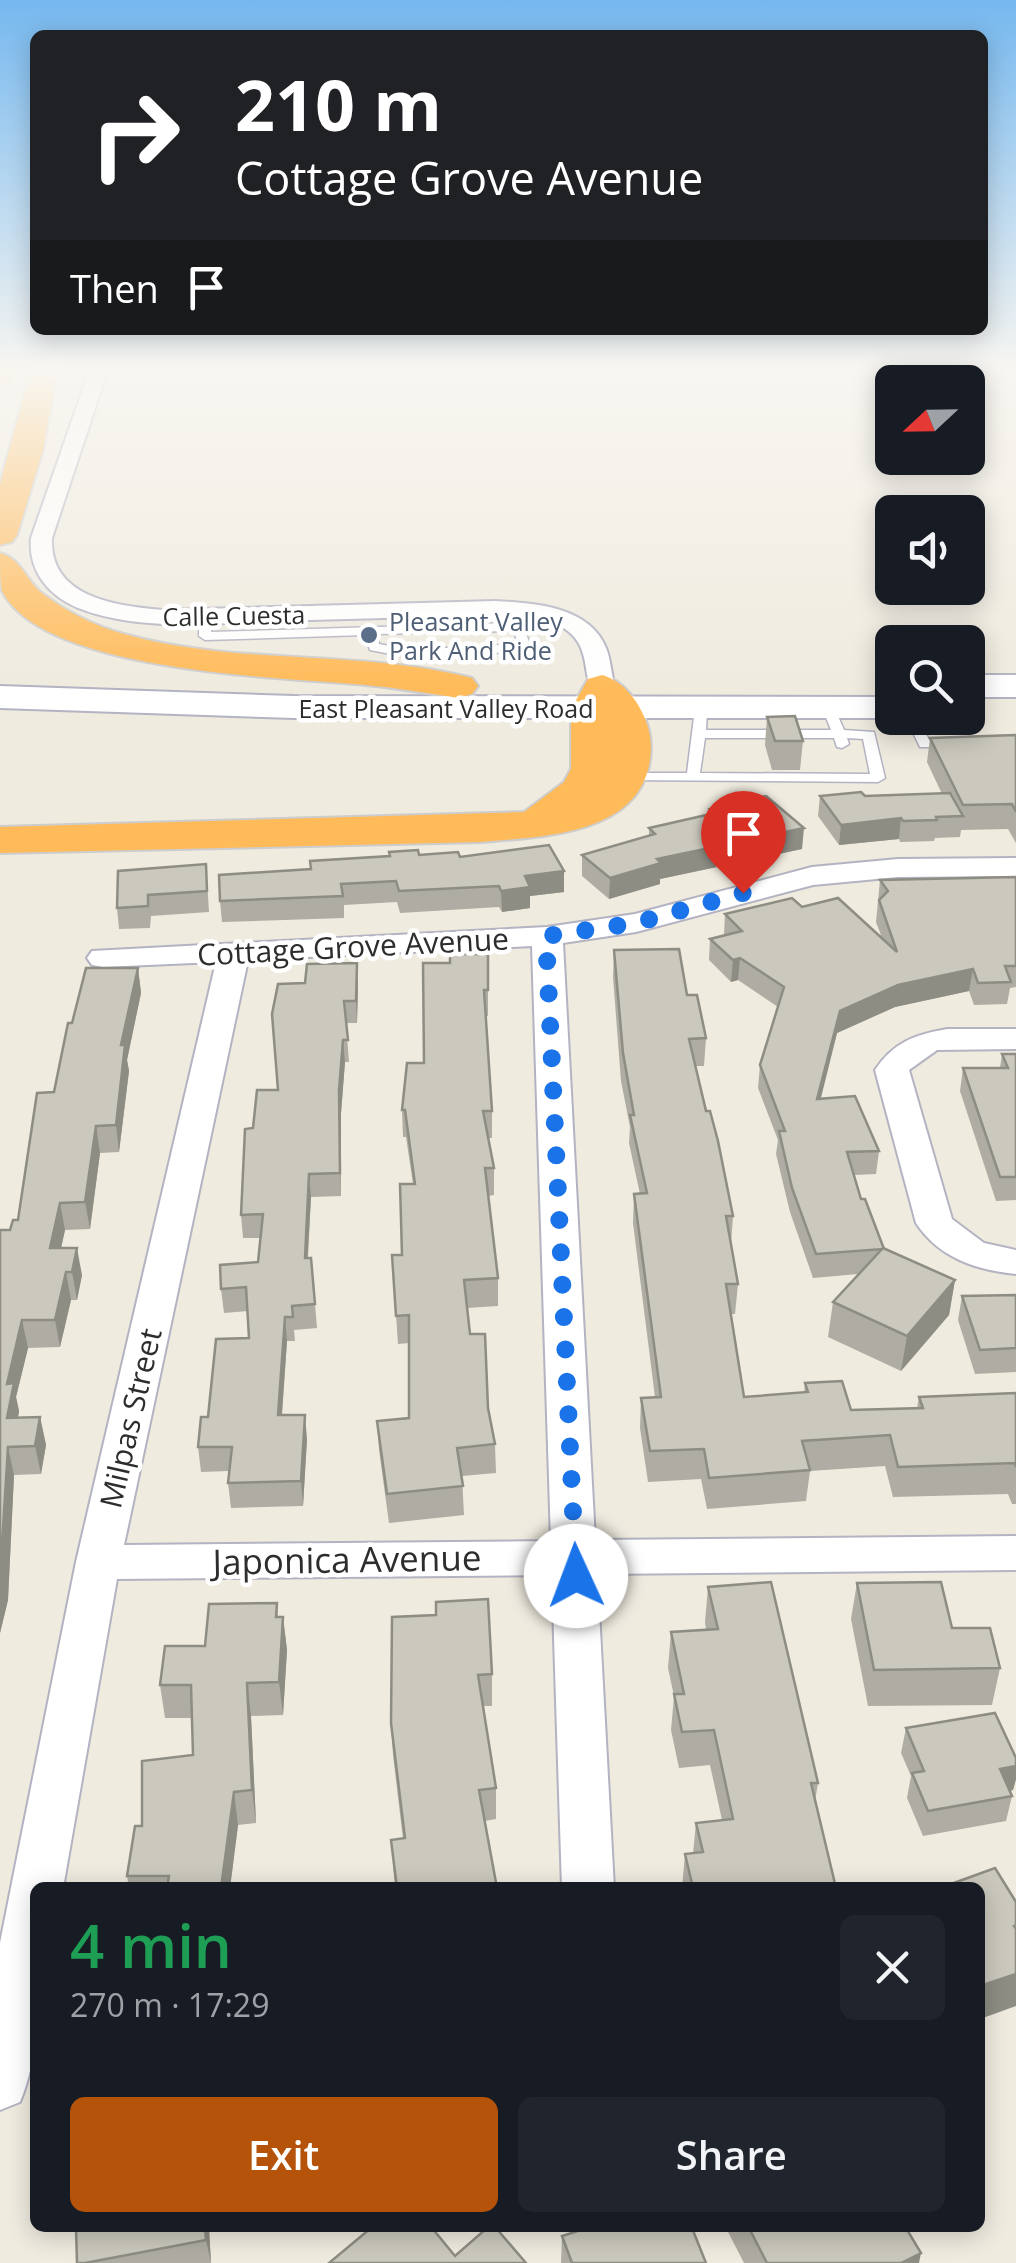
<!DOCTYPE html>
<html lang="en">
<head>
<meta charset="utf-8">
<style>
  body { margin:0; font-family:"Open Sans",sans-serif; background:#20242c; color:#f1f3f6; height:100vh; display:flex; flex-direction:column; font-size:38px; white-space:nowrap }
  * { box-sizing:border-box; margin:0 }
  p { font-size:32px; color:#9ea1a6 }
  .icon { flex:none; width:55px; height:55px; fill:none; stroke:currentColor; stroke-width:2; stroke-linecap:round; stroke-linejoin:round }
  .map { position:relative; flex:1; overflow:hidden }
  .panel { position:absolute; left:30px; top:1882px; width:955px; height:350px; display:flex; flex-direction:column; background:#171b24; border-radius:15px; box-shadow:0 5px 25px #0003 }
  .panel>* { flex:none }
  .hud { position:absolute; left:30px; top:30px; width:958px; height:305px; border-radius:15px; box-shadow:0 5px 25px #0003; background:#202124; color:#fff; overflow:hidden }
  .needle { width:65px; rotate:248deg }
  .fabs { position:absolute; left:875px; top:365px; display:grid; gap:20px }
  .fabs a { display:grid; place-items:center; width:110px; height:110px; border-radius:15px; background:#171b24; box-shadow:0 5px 25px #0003; font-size:50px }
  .pin { position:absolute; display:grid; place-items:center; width:85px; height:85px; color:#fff; margin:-102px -42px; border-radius:50% 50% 50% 0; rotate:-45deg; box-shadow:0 0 10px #0007 }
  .pin .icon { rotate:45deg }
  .me { position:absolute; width:110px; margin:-55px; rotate:358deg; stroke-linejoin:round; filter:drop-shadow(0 0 8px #0008) }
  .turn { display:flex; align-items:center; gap:35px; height:210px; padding:0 40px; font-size:45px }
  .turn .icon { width:130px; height:130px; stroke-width:2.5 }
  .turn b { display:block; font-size:70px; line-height:85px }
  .then { display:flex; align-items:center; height:95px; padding:0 40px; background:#0003; gap:20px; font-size:38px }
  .round { display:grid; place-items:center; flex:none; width:105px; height:105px; border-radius:15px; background:#20242c }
  .summary { display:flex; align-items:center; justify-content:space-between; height:170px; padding:0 40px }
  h1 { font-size:60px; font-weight:600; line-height:75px; color:#1e9e55 }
  .action { display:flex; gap:20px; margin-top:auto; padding:20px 40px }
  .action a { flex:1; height:115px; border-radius:15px; background:#b45309; color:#fff; font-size:40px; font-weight:600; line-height:115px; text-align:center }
  .action a+a { background:#20242c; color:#f1f3f6 }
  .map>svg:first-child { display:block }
</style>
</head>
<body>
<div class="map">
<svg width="1016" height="2263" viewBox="0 0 1016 2263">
  <rect width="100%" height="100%" fill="#efebdf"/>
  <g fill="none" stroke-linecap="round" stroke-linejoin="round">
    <!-- lane casing -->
    <g stroke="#b3b3c2" stroke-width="3">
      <g id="lane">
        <path d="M205 613 211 617V632L510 623 523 626 531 647 525 651 411 658 370 650 365 635 205 640 199 636V617ZM510 631H514L518 644 411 650 379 644 377 634Z"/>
        <path d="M701 705 707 709 706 730H831L823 710 834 707 844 730 874 732 885 778 878 782 622 780V774L627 773H687L695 709ZM705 738H834L837 747 842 748 849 744 847 738 863 739 870 774 700 773Z"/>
        <polygon points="906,718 918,718 929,740 950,739 957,743 950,747 920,747"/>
      </g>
    </g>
    <!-- street casing -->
    <g stroke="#b3b3c2" stroke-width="4">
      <g id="street">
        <path d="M90 369H108L52 538C49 598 117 606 163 610L495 601C534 603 589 606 606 648 611 660 611 674 615 687L611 692H593C586 680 587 667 583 654 574 617 526 616 495 615 421 617 348 619 274 621 210 623 139 632 78 608 48 595 28 571 31 538Z"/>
        <path d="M1016 858V876L898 877 813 885 636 932 563 943 595 1540 1016 1536V1570L597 1574 614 1888H562L552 1575 117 1579 63 1888H35C35 1956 47 2038 20 2102L0 2110V1943L76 1562 216 962 103 967 92 965 87 958 92 951 547 927 635 914 812 867 898 859ZM532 946 551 1541 124 1545 248 960Z"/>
        <path d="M947 1029H1016V1049L937 1050 909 1070 952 1219 984 1243 1016 1250V1274C976 1270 939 1258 916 1223L875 1070C894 1042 914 1035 947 1029Z"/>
      </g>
    </g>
    <!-- secondary casing -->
    <g stroke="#b3b3c2" stroke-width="4">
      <g id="secondary">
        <rect x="968" y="675" width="48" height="22"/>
        <polygon points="0,686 294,696 892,697 892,718 898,718 294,718 0,708"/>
      </g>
    </g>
    <!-- highway casing -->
    <g stroke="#cdcdcd" stroke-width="4">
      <g id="highway">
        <polygon points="0,369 18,369 10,381 0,384"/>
        <polygon points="41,375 51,378 55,384 43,450 17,535 12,542 0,545 0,484 27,384 31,378"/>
        <path d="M0 553C22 559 26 581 43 594 67 612 95 626 124 634 237 666 358 649 472 678L478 686 472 694 458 698C427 693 397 688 366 685 284 677 44 673 2 591 0 581 0 565 0 553Z"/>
        <path d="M602 675C624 681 640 703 647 724 652 739 652 754 648 770 630 836 536 837 481 842L0 853V827L524 812 564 782 571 769V709L588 679Z"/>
      </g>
    </g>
    <!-- lane -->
    <use href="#lane" fill="#fff" fill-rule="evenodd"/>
    <!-- street -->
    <use href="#street" fill="#fff" fill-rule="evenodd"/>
    <!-- secondary -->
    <use href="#secondary" fill="#fff" fill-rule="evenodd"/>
    <!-- highway -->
    <use href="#highway" fill="#ffbb5a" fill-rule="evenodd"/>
  </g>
  <!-- wall -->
  <g fill="#afada3">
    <polygon points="767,717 803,741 800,770 772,770 765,745"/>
    <polygon points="1016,735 1016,843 1008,829 961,830 960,837 935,838 934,841 900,842 899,839 839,845 818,816 820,796 942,794 927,762 930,738"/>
    <polygon points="710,809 802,849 660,879 660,884 609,899 582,876 582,855 649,836 649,828 709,815"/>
    <polygon points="419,855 460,857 564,871 564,892 530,896 530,908 502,912 499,907 400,913 397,902 344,905 344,918 222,922 220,901 310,869"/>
    <polygon points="206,864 209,912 151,916 150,928 119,929 117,908"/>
    <polygon points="1016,877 1016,987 1010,988 1007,1004 974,1005 969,991 895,1007 837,1033 820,1099 879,1151 876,1174 854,1175 861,1199 884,1249 955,1280 949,1315 901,1371 828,1337 833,1302 858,1274 813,1278 790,1212 776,1154 778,1140 758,1088 760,1065 778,1007 738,980 731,982 709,960 710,939 724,935 725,914 882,938 876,922 880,880"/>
    <polygon points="614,950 687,995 706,1038 704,1066 696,1066 733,1216 731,1244 738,1284 735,1314 731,1314 744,1397 804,1393 805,1383 851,1410 917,1408 919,1397 1016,1393 1016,1504 1012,1504 1008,1494 893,1497 885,1466 810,1471 806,1501 707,1509 701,1479 648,1482 640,1428 641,1398 655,1397 633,1223 634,1194 640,1194 629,1143 630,1127 621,1081 613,977"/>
    <polygon points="488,954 488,1016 486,1016 492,1111 492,1138 488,1138 494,1168 494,1195 488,1196 498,1278 498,1306 467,1308 470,1334 488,1408 495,1444 496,1473 462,1476 464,1515 389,1523 379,1450 377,1421 409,1418 409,1343 398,1344 392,1255 402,1255 413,1184 406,1137 403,1137 402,1110 424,1063"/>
    <polygon points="138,968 141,993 127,1060 129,1071 119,1152 100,1153 90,1229 65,1230 61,1248 82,1275 77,1300 71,1300 60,1347 28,1348 16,1397 19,1411 18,1418 40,1417 46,1445 41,1474 14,1475 8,1600 0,1633 0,1230 10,1230 18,1220 72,1023"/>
    <polygon points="305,983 358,985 357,1023 346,1023 349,1062 345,1062 341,1113 341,1196 311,1197 308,1258 311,1258 317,1328 294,1330 295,1341 287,1341 282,1415 307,1439 303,1506 231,1508 228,1483 229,1471 201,1472 198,1447 208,1417 249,1338 248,1311 224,1313 221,1289 258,1262 261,1238 243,1238 241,1215 253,1128 278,1090"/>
    <polygon points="1002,1054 1016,1054 1016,1200 996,1201 960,1091 963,1068 1000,1068"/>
    <polygon points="1016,1295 1016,1372 975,1374 958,1320 962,1296"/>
    <polygon points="857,1583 952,1628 1000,1668 992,1705 868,1706 851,1619"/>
    <polygon points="708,1587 818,1783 815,1801 836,1888 682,1888 685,1854 693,1853 696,1823 722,1820 710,1765 679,1768 671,1730 674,1696 668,1668 671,1632 706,1630 705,1622"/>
    <polygon points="277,1603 278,1617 283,1617 287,1650 283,1715 251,1716 256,1823 238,1825 230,1888 129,1888 127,1876 142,1826 193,1755 192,1718 165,1718 160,1685 205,1646"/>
    <polygon points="392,1617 492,1674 492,1706 483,1706 496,1788 496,1819 485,1821 497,1888 395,1888 391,1840 403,1839 393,1755 391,1723"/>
    <polygon points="906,1728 1016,1758 1016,1779 1013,1790 1010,1791 1012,1796 1006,1821 923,1836 907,1798 911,1776 901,1753"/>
    <polygon points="209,2228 211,2263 77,2263"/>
    <polygon points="726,2228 906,2228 919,2263 744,2263"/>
    <polygon points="562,2236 706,2263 561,2263"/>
  </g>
  <!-- shaded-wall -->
  <g fill="#8e8d84">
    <polygon points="901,818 899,839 839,845 841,825"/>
    <polygon points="804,828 802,849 660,879 660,884 609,899 610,878 657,859"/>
    <polygon points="564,871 564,892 530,896 530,908 502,912 501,891 525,876"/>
    <polygon points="740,958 738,980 731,982 733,960"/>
    <polygon points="357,963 358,985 357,1023 356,1001"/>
    <polygon points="138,968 141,993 127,1060 129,1071 119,1152 116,1125 121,1045"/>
    <polygon points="973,969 969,991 895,1007 837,1033 815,1122 817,1099 840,1011 898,985"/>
    <polygon points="343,1040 345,1062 341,1113 341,1196 339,1090"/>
    <polygon points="96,1126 100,1153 90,1229 85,1202"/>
    <polygon points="309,1174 311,1197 306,1282 305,1258"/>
    <polygon points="60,1203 65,1230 55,1275 50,1248"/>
    <polygon points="77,1248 82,1275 77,1300 72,1272"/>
    <polygon points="66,1272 71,1300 60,1347 55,1320"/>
    <polygon points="955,1280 949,1315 901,1371 907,1336"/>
    <polygon points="285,1317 287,1341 280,1440 278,1415"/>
    <polygon points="22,1320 28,1348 16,1397 19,1411 13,1446 7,1418 7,1384"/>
    <polygon points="305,1415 307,1439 303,1506 301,1481"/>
    <polygon points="40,1417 46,1445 41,1474 35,1446"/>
    <polygon points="8,1447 14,1475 8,1600 0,1633 0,1578"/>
    <polygon points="283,1617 287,1650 283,1715 279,1682"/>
    <polygon points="247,1683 251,1716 256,1823 252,1790"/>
    <polygon points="1016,1766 1016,1779 1013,1790 994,1794 1000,1769"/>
    <polygon points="234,1792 238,1825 230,1888 221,1888"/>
    <polygon points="1016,1974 1016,2006 980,2019 980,1986"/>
    <polygon points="205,2228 209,2228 211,2263 206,2240"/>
    <polygon points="921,2253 919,2263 901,2263"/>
  </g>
  <!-- building -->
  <g fill="#cbc9bd" stroke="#8e8d84" stroke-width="2.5">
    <polygon points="795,716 803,741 775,741 767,717"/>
    <polygon points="1016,735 1016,812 1012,804 963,805 930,738"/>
    <polygon points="861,792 865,796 950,793 963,816 936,817 937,820 903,821 901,818 841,825 820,796"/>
    <polygon points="766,796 804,828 657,859 661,863 610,878 582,855 655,834 649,828 715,813 710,809"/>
    <polygon points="549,845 564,871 525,876 530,887 501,891 499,886 399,891 396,881 341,884 343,896 220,901 219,875 311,869 310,861 390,856 389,852 418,850 419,855 458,852 460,857"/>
    <polygon points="206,864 207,891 148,895 148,906 117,908 118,871"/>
    <polygon points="1016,877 1016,966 1005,966 1011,982 978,983 973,969 898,985 840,1011 817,1099 855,1096 879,1151 847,1152 861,1199 865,1199 884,1249 816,1254 792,1188 779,1131 785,1131 760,1065 784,987 740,958 733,960 710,939 742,931 725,914 792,898 802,907 838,898 897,952 879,900 888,891 880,880"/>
    <polygon points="679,949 687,995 697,995 706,1038 689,1039 706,1111 710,1111 718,1141 733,1216 726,1216 738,1284 726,1284 744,1397 808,1392 805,1383 842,1381 851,1410 923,1408 919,1397 1016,1393 1016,1467 1015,1463 898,1467 890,1435 802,1441 810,1470 709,1478 704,1449 650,1451 641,1398 661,1397 634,1194 647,1193 630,1115 634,1115 623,1053 614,950"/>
    <polygon points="450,954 488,954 488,990 484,990 492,1111 483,1111 494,1168 485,1168 498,1278 464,1280 470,1334 485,1334 488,1408 495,1444 457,1448 463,1486 387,1494 377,1421 409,1418 409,1315 396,1316 392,1255 402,1255 400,1184 415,1184 405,1110 402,1110 407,1063 424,1063 423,963 450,963"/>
    <polygon points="357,963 356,1001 344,1001 348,1040 343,1040 339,1090 340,1173 309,1174 305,1258 311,1258 315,1304 292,1306 293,1317 285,1317 278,1415 305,1415 301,1481 228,1483 232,1447 198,1447 201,1417 208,1417 216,1339 249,1338 246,1287 221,1289 220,1265 258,1262 263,1214 241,1215 245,1129 253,1128 257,1090 278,1090 272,1014 278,984 305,983 307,964"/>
    <polygon points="86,968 138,968 121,1045 125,1045 116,1125 96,1126 85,1202 60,1203 50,1248 77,1248 72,1272 66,1272 55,1320 22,1320 7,1384 14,1383 7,1418 40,1417 35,1446 8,1447 0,1578 0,1230 10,1230 13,1220 18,1220 37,1093 54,1092 68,1023 72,1023"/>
    <polygon points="1002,1054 1016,1054 1016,1177 1000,1177 963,1068 1008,1068"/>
    <polygon points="883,1248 955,1280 907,1336 833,1302"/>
    <polygon points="1016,1295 1016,1348 980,1350 962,1296"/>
    <polygon points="771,1582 818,1783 811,1783 836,1888 693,1888 685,1854 703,1852 696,1823 733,1819 714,1730 682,1732 674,1694 684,1694 671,1632 718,1629 708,1587"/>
    <polygon points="941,1582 952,1628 990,1628 1000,1668 874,1670 857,1583"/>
    <polygon points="488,1599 492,1674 478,1675 496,1788 479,1790 497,1888 397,1888 391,1840 405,1838 391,1723 392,1617 436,1615 436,1602"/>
    <polygon points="277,1603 276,1617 283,1617 279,1682 247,1683 252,1790 234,1792 221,1888 167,1888 169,1876 127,1876 135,1826 142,1826 142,1761 193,1755 191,1685 160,1685 165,1646 205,1646 209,1604"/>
    <polygon points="995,1713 1016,1758 1016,1766 1000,1769 1012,1796 928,1811 912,1773 924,1771 906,1728"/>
    <polygon points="995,1868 1016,1902 1016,1925 1014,1926 1016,1929 1016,1974 980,1986 980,1888 940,1888"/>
    <polygon points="76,2228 205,2228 206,2240 85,2263 77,2263"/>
    <polygon points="371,2228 432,2228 455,2256 487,2228 496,2228 526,2263 329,2263"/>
    <polygon points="587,2228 692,2228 706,2263 572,2263 562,2236"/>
    <polygon points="749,2228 906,2228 921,2253 901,2263 767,2263"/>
  </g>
  <!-- sky -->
  <linearGradient id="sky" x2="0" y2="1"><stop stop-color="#75b8ef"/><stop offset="0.54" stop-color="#f8f6f1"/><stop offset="1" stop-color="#f8f6f1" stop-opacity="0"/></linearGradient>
  <rect width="1016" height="686" fill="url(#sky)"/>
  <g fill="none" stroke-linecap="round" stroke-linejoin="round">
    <!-- route -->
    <polyline stroke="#1a73e8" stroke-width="18" stroke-dasharray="0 32.4" points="576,1576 546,936 636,923 743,893"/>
  </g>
  <!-- markers -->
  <circle fill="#5c6f8a" stroke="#fff" stroke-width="4" cx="369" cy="635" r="10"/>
  <g text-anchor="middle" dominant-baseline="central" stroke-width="9" stroke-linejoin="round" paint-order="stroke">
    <!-- far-street labels -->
    <g font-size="25" fill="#2d2d2d" stroke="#fff">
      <text transform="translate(234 615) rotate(-1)">Calle Cuesta</text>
      <text x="446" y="708">East Pleasant Valley Road</text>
    </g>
    <!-- far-service labels -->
    <g font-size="25" fill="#4e5e75" stroke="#fff" text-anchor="start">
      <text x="389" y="621">Pleasant Valley<tspan x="389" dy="29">Park And Ride</tspan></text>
    </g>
    <!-- street labels -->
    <g font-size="30" fill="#2d2d2d" stroke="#fff">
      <text transform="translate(353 946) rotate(-3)">Cottage Grove Avenue</text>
      <text transform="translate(130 1418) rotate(-77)">Milpas Street</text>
    </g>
    <!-- near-street labels -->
    <g font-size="35" fill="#2d2d2d" stroke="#fff">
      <text transform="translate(347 1559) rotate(-1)">Japonica Avenue</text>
    </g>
  </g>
</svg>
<div class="fabs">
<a><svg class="needle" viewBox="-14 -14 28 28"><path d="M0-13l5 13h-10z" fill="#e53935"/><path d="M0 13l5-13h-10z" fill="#9ea1a6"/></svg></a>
<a><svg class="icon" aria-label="sound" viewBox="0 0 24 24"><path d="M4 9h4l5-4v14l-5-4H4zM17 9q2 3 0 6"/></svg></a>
<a><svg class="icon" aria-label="search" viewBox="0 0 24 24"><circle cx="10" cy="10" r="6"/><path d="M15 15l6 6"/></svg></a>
</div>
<div class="pin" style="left:743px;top:893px;background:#d93025"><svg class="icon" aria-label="arrive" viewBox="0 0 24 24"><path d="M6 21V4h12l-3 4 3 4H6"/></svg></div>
<svg class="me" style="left:576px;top:1576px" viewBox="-20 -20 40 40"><circle r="19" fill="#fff"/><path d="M0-13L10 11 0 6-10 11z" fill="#1a73e8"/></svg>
<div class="hud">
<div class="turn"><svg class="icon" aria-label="right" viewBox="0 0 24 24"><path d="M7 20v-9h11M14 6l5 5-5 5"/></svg><div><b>210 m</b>Cottage Grove Avenue</div></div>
<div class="then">Then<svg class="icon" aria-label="arrive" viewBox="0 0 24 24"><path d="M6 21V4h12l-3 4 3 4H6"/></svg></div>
</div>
<section class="panel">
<div class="summary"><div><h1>4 min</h1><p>270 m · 17:29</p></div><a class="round"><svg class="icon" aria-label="close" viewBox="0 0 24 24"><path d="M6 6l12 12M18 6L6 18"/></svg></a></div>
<div class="action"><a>Exit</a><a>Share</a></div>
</section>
</div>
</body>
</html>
